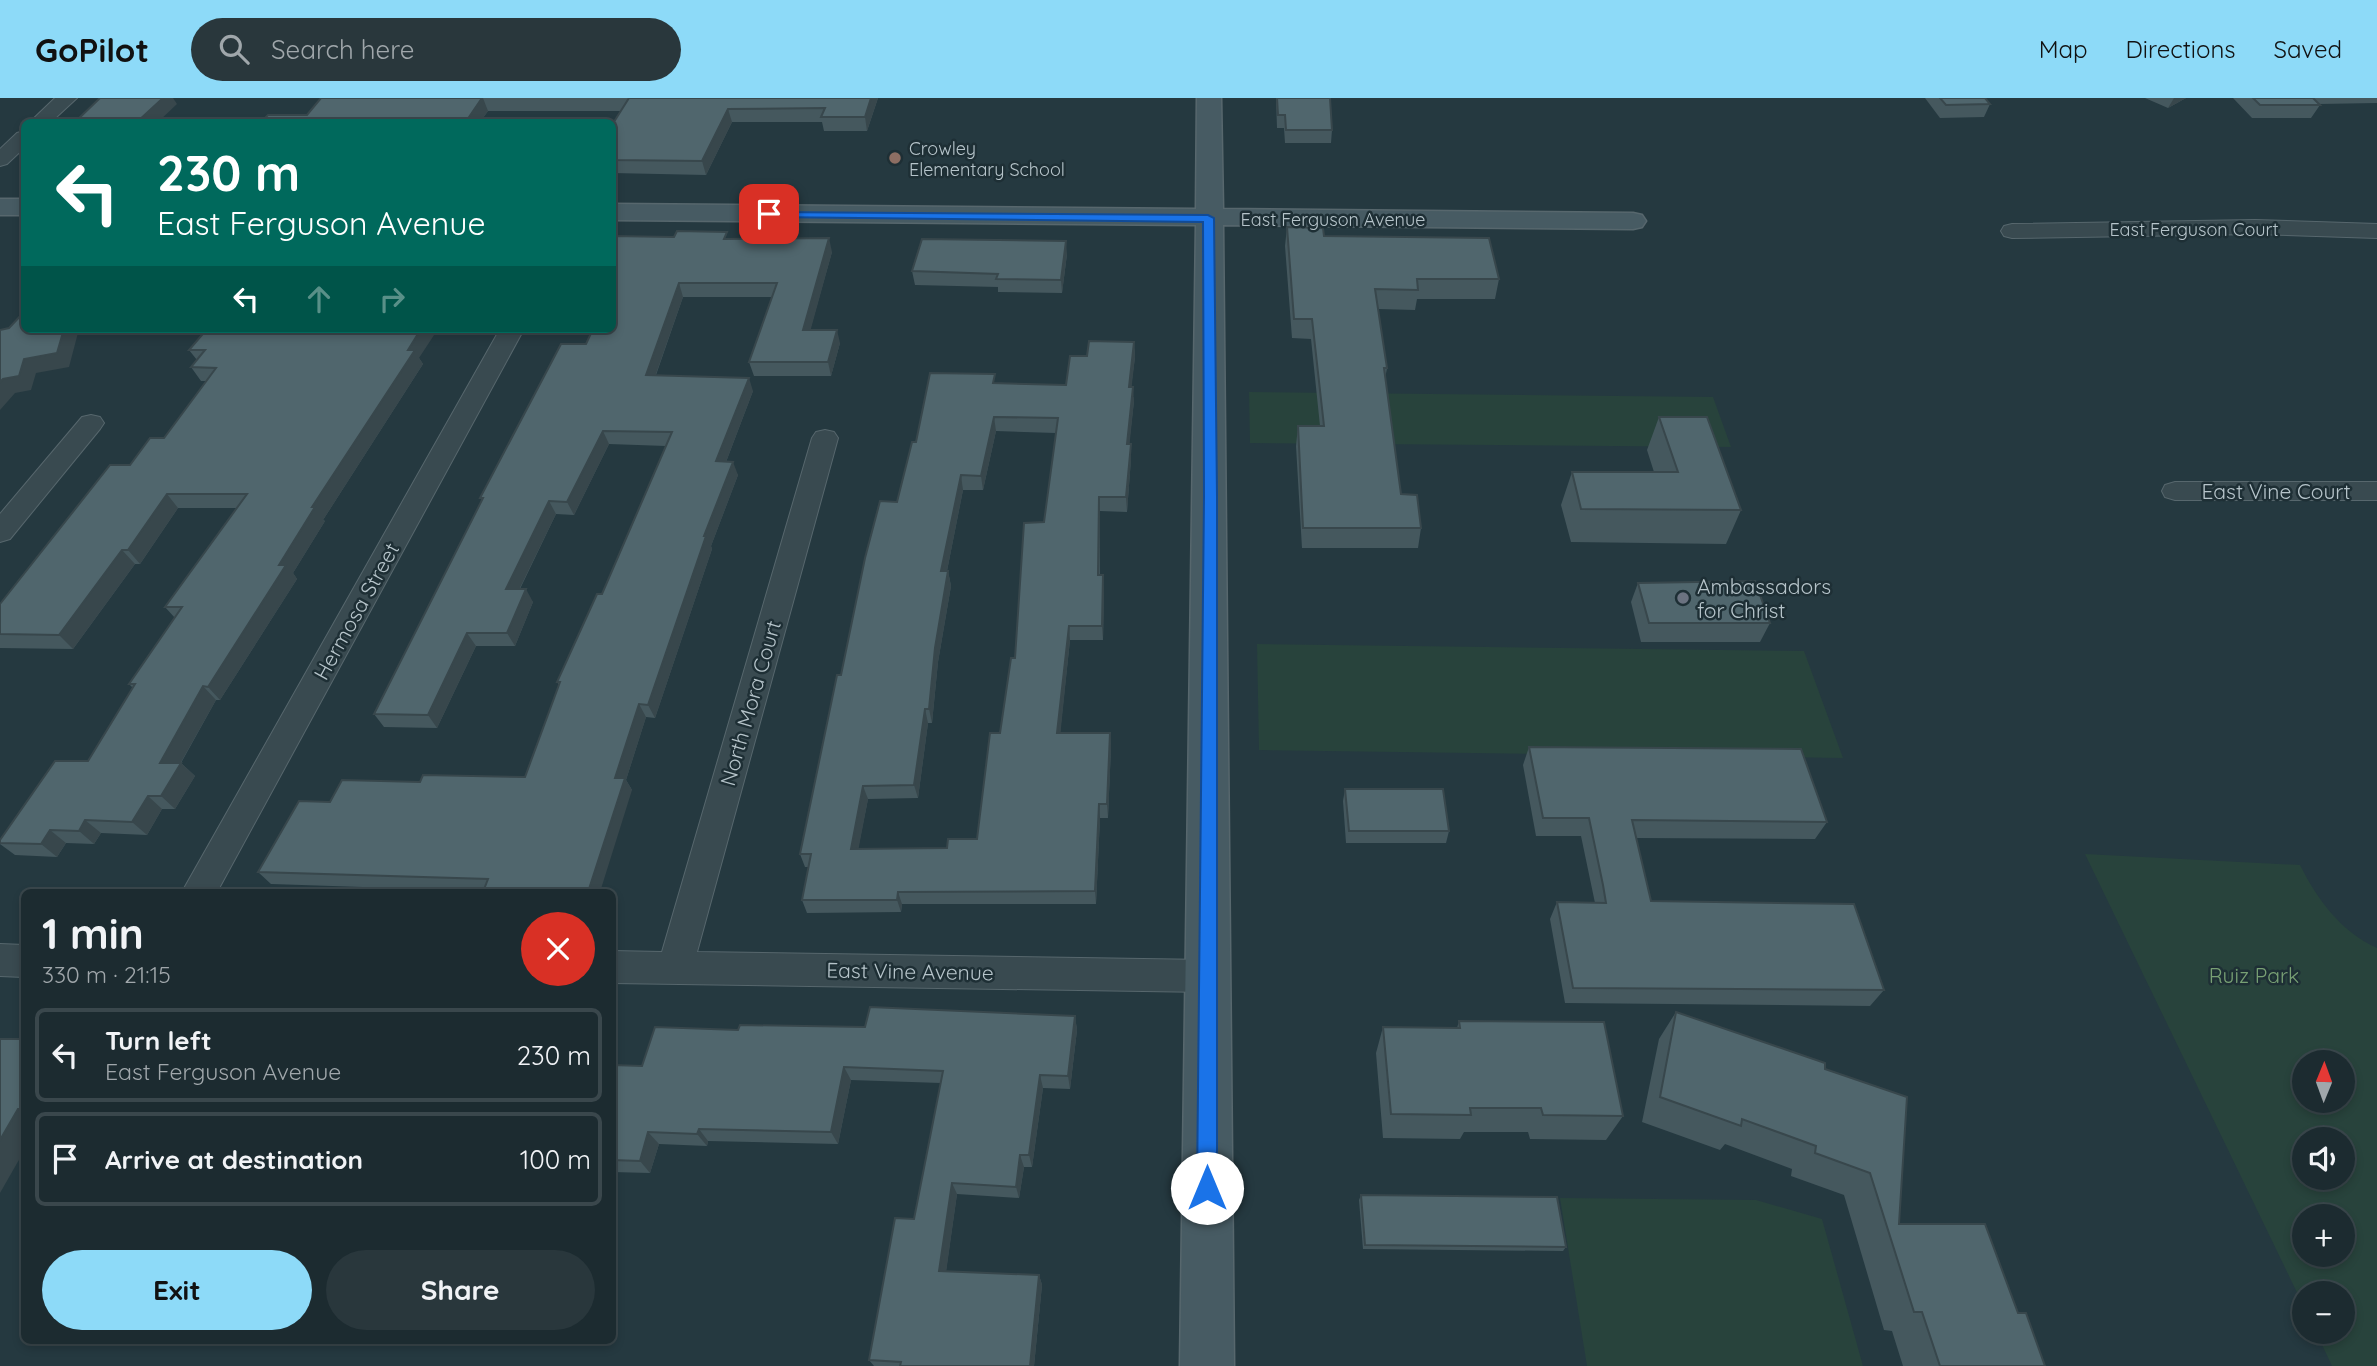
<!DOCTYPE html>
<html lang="en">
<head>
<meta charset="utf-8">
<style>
  body { margin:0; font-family:Quicksand,sans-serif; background:#29373c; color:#f1f3f6; height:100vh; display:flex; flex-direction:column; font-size:26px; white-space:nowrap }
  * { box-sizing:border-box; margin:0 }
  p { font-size:23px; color:#a0a7ab }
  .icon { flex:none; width:38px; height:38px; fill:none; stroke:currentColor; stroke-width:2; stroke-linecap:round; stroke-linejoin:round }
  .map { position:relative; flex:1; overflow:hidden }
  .drawer { position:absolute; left:21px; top:791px; width:595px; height:455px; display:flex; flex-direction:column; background:#1c2b30; border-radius:10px; box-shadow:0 4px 10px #0003,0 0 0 2px #3a474c }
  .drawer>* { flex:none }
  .hud { position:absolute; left:21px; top:21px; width:595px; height:214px; border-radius:10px; box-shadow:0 4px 10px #0003,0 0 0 2px #3a474c; background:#00695c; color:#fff; overflow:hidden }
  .needle { width:46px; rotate:1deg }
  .tools { position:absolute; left:2292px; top:952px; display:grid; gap:14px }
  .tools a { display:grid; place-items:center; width:63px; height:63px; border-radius:50%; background:#1c2b30; box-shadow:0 4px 10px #0003,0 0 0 2px #3a474c; font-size:35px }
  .pin { position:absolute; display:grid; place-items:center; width:60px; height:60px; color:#fff; margin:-30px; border-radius:14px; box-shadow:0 4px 10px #0006 }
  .me { position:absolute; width:77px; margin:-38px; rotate:0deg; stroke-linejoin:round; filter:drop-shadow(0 0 5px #0008) }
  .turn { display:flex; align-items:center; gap:24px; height:147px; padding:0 21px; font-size:32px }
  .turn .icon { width:91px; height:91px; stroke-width:2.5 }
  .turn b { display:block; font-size:49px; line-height:60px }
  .lanes { display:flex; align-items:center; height:66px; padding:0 21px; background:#0003; justify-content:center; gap:35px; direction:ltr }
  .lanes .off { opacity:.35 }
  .round { display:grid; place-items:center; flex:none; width:74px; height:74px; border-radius:37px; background:#29373c }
  .headline { display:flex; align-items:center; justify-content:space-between; height:119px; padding:0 21px }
  h1 { font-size:42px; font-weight:700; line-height:52px }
  .action { display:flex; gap:14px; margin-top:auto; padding:14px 21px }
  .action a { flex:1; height:80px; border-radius:42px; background:#8ddaf8; color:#111; font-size:28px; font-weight:700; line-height:80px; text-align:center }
  .action a+a { background:#29373c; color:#f1f3f6 }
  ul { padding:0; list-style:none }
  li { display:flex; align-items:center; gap:21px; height:94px; margin:0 14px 10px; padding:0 7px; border:4px solid #3a474c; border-radius:10px }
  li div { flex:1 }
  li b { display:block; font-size:26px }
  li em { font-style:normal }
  header { display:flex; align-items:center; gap:42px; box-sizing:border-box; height:98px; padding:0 35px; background:#8ddaf8; color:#111 }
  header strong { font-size:33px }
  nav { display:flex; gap:38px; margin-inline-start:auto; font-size:24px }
  .search { width:490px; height:63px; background:#29373c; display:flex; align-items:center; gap:18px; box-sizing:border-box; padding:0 24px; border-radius:38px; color:#a0a7ab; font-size:26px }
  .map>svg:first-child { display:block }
</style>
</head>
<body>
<header>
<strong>GoPilot</strong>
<div class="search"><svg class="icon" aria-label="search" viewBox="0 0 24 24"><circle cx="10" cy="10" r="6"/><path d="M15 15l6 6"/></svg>Search here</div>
<nav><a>Map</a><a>Directions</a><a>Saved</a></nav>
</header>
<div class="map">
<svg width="2377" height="1268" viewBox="0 0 2377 1268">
  <rect width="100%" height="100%" fill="#253940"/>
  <!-- green -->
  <g fill="#28433c" fill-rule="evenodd">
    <polygon points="1249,294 1713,299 1731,349 1250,345"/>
    <polygon points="1257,546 1804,553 1843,660 1259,652"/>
    <path d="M2085 756 2300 767C2317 801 2341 834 2377 850V1268H2332L2316 1234H2343V1195H2305V1211ZM2305 964H2343V1003H2305ZM2305 1041H2343V1080H2305ZM2343 1118V1157H2305V1118Z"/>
    <polygon points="1560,1100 1756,1102 1822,1121 1863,1268 1587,1268"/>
  </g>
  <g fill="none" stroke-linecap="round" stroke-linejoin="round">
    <!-- street casing -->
    <g stroke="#57676d" stroke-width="2">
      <g id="street">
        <polygon points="55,0 77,0 51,24 30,24"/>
        <polygon points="24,33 24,50 7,66 0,68 0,51 17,35"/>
        <polygon points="2255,122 2377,126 2377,140 2255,136 2012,140 2004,138 2001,133 2004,128 2012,126"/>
        <polygon points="500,231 524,231 217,794 182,794"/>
        <polygon points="91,317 100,319 104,325 100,331 10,441 0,444 0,416 82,319"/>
        <polygon points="825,332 834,334 838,340 697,854 1207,862 1220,866 1225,878 1220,890 1207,894 612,885 612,853 662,854 812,340 816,334"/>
        <polygon points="2175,384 2377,384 2377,402 2175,402 2165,399 2162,393 2165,387"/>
        <polygon points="0,846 24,847 24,879 0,878"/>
      </g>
    </g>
    <!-- secondary casing -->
    <g stroke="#57676d" stroke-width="3">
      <g id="secondary">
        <polygon points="1197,0 1221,0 1223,111 1633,115 1642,117 1646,123 1642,129 1633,131 1223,127 1234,1268 1180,1268 1196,127 612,122 612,106 1196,111"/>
        <rect x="0" y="101" width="24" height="16"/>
      </g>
    </g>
    <!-- street -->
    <use href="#street" fill="#394a50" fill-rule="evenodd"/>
    <!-- secondary -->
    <use href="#secondary" fill="#475b63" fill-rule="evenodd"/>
  </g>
  <!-- wall -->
  <g fill="#45585e" fill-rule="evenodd">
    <polygon points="321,0 878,0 867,33 824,33 822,24 732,24 706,77 612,75 612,27 621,13 488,13 480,24 261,24 307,17"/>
    <polygon points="1276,0 1330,0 1332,32 1331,45 1285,45 1284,30 1277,30"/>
    <polygon points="1925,0 1985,0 1990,6 1984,19 1940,20"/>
    <polygon points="2145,0 2186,0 2168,10"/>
    <polygon points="2233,0 2377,0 2377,5 2319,6 2320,7 2311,20 2252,20"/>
    <polygon points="1287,129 1499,181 1495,201 1417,201 1415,212 1378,211 1387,270 1385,281 1401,396 1421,430 1418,450 1302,450 1296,348 1298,328 1320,328 1311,241 1292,240 1285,148"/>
    <polygon points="612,138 729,141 832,154 810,232 840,245 831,278 754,278 749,264 772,199 683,199 656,277 753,293 726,364 738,377 711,448 712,451 655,620 646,619 626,682 632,692 484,793 271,786 258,774 330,704 420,684 525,679 559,587 557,584 602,496 666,348 609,346 574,417 556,416 520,491 533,504 515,548 476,548 437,630 384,629 374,616 482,402 480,400 586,246 612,231"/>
    <polygon points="1067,156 1062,195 998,194 998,189 915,187 912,173"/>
    <path d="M1134 244 1135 259 1131 289 1134 303 1129 346 1131 361 1127 414 1100 413V477L1104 491 1103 542H1070L1060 635H1110L1111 649 1108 720H1100L1096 806H902L901 814 807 815 802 802 809 769H805L800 756 841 577 916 344 996 285 1066 287 1087 258ZM996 333 1056 335 1044 424 977 741 947 750 858 751 868 701 918 700 928 625H932L938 564 951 488 948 473H947L963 392H983Z"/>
    <polygon points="189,252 419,260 423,266 323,422 325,423 293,475 297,481 220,602 216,602 181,665 195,678 175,711 162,711 147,737 101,735 94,746 66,745 57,759 15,757 0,746 0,742 88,663 133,590 129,586 175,520 165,509 237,410 178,410 140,466 135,466 73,551 0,550 0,506 130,367 164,340 206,283 201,283 191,269 197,262"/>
    <polygon points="1659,319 1741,412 1726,446 1571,444 1561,407 1572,374 1654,374 1647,352"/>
    <polygon points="1638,485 1770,525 1760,544 1641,544 1631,504"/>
    <polygon points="1529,649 1827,724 1815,741 1636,740 1651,803 1884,892 1870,908 1565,905 1550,821 1557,804 1595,805 1581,738 1536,738 1523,667"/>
    <polygon points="1345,691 1449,733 1446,745 1346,745 1343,703"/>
    <polygon points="1676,914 1825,971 1899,1126 2018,1215 2045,1268 1903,1268 1892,1233 1884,1232 1844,1097 1791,1078 1792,1071 1725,1046 1720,1052 1642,1024 1659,941"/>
    <polygon points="1075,918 1077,932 1070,991 1043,990 1032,1069 1024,1069 1019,1100 957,1096 946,1173 1039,1177 1042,1187 1034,1268 874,1268 869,1262 914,1121 941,985 851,982 838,1046 708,1043 707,1048 659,1046 650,1075 612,1074 612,967 642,968 738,932 865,929"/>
    <polygon points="1459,923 1623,1018 1606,1042 1530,1041 1528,1034 1464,1034 1460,1041 1383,1040 1376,955 1383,929 1457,930"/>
    <polygon points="1361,1097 1566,1149 1563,1153 1363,1151 1359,1102"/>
  </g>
  <!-- shaded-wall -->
  <g fill="#38474c">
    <polygon points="162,0 173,0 177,6 158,24 137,24"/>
    <polygon points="483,0 488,13 480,24 468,24 467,22"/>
    <polygon points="871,0 878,0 867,33 865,19"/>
    <polygon points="2174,0 2186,0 2168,10"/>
    <polygon points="728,11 732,24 706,77 702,63"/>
    <polygon points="829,140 832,154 807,245 803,232"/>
    <polygon points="1066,143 1067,156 1062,195 1061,182"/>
    <polygon points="679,185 683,199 651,290 646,277"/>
    <polygon points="64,231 79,231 69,269 36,275 31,292 15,295 0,312 0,284 24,261"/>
    <polygon points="421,231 438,231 419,260 423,266 323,422 325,423 293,475 297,481 220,602 208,589 312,409"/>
    <polygon points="837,232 840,245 831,278 828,264"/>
    <polygon points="1134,244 1135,259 1130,303 1129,289"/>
    <polygon points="749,280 753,293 721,377 716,363"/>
    <polygon points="1133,289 1134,303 1128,361 1127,346"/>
    <polygon points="994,319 996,333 983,392 981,378"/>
    <polygon points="603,333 609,346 574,417 567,404"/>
    <polygon points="1131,346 1131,361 1127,414 1126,399"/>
    <polygon points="733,364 738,377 711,448 712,451 655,620 648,607 704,438"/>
    <polygon points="961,377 963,392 944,488 941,473"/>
    <polygon points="167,396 178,410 140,466 128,452"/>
    <polygon points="1099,399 1100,413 1099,491 1098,477"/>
    <polygon points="549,403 556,416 513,504 506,491"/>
    <polygon points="122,452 135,466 73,551 59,537"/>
    <polygon points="948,473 951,488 938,564 932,625 929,611 935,550"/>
    <polygon points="1103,477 1104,491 1103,542 1102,528"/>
    <polygon points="526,491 533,504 515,548 507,535"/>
    <polygon points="1069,528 1070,542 1059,649 1057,635"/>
    <polygon points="467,535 476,548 437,630 428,617"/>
    <polygon points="203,588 216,602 176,673 181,665 195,678 175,711 161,698 160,665"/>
    <polygon points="639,606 646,619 626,682 632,692 600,794 588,794 615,680"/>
    <polygon points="925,611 928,625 918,700 914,687"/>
    <polygon points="1110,635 1111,649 1108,720 1107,706"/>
    <polygon points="863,688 868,701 856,764 851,751"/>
    <polygon points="148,698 162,711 147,737 132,724"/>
    <polygon points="1099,706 1100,720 1096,806 1095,793"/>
    <polygon points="85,722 101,735 94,746 79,733"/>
    <polygon points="50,732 66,745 57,759 41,746"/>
    <polygon points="898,794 902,806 901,814 897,802"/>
    <polygon points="1075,918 1077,932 1070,991 1068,978"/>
    <polygon points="844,969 851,982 838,1046 831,1034"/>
    <polygon points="1040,977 1043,990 1032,1069 1029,1057"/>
    <polygon points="18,1011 24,1014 24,1053 0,1095 0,1042"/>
    <polygon points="699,1031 708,1043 707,1048 697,1036"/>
    <polygon points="648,1034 659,1046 650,1075 640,1063"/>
    <polygon points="1020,1057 1024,1069 1019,1100 1016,1089"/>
    <polygon points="952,1085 957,1096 945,1182 939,1173"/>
    <polygon points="1039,1177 1042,1187 1034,1268 1030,1268"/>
  </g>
  <!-- building -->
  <g fill="#50666d" stroke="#38474c" stroke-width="2" fill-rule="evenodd">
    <polygon points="100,0 163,0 137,24 75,24"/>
    <polygon points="321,0 482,0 467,22 371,21 369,24 261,24 268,17 307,17"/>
    <polygon points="629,0 871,0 865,19 821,19 825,10 728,11 702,63 612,62 612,27"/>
    <polygon points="1277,0 1330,0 1332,32 1286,32 1285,17 1278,17"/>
    <polygon points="1940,0 1985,0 1990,6 1946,7"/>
    <polygon points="2253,0 2313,0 2320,7 2260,7"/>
    <polygon points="1287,129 1323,130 1324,138 1489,140 1499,181 1417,181 1418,192 1375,191 1387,270 1384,270 1401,396 1417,397 1421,430 1303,430 1298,328 1324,328 1312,221 1294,221"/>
    <polygon points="677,133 727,134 724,141 829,140 803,232 837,232 828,264 749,264 777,185 679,185 646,277 749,280 716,363 733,364 704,438 706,438 648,607 639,606 615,680 625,680 588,794 483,794 488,781 258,774 299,703 330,704 342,682 420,684 423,677 525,679 560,584 557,584 597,496 602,496 672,334 603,333 567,404 549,403 506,491 526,491 507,535 467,535 428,617 374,616 483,400 480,400 561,246 586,246 593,231 612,231 612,187 615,180 612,180 612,138 674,139"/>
    <polygon points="922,141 1066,143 1061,182 996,181 998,176 912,173"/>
    <polygon points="24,214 24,231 64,231 57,255 24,261 19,278 3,281 0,284 0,232 9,230"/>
    <polygon points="207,231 421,231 408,252 415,252 312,409 315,409 279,467 286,467 208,589 203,588 160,665 181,665 161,698 148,698 132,724 85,722 79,733 50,732 41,746 0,745 0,742 55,663 88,663 135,586 129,586 182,509 165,509 247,396 167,396 128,452 122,452 59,537 0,536 0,506 110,367 130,367 150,340 164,340 216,270 191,269 205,252 189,252"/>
    <path d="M1089 243 1134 244 1129 289H1133L1127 346H1131L1126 399H1099L1098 477H1103L1102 528H1069L1057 635H1110L1107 706H1099L1095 793 898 794 897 802H802L811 756H800L837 577H841L865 460 880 403 897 404 912 344H916L930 275 995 276 993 285 1066 287 1070 258H1087ZM994 319 1058 320 1044 424 1024 425 1015 560H1011L1000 635H990L977 741H948L947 750 851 751 863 688 914 687 925 611H929L935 550 948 473H941L961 377 981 378Z"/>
    <polygon points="1659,319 1707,319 1741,412 1581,411 1572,374 1678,374"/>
    <polygon points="1755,483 1770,525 1649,525 1638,485"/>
    <polygon points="1529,649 1801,651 1827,724 1632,722 1651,803 1854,806 1884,892 1573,890 1557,804 1606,805 1603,787 1589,720 1543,720"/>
    <polygon points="1345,691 1443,691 1449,733 1349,733"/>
    <polygon points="870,909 1075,918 1068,978 1040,977 1029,1057 1020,1057 1016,1089 952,1085 939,1173 1039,1177 1030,1268 900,1268 901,1264 869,1262 895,1120 914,1121 943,973 844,969 831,1034 699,1031 697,1036 648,1034 640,1063 612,1062 612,967 642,968 655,929 738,932 740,927 865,929"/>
    <polygon points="1676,914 1825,965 1825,971 1907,999 1899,1126 1985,1126 2018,1215 2026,1215 2045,1268 1940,1268 1922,1214 1914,1214 1870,1075 1815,1055 1816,1048 1742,1021 1741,1028 1660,999"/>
    <polygon points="1459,923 1604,924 1623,1018 1543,1017 1541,1010 1470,1010 1471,1017 1391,1016 1383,929 1460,930"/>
    <polygon points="0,941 24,941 24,1011 18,1011 0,1042"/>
    <polygon points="1361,1097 1557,1099 1566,1149 1365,1147"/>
  </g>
  <!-- route -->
  <polygon fill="#1a73e8" stroke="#114b97" stroke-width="2" points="765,114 1208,117 1214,120 1217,398 1217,1090 1214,1097 1207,1100 1200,1097 1197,1090 1204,398 1203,124 769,119 765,118"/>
  <!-- markers -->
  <circle fill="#8d6e63" stroke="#1e2f35" stroke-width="2.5" cx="895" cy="60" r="7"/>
  <circle fill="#6b7280" stroke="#1e2f35" stroke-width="2.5" cx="1683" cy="500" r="7"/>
  <g text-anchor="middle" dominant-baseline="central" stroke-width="5" stroke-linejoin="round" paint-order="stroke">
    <!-- far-poi labels -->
    <g font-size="18" fill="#b6c4ca" stroke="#1e2f35" text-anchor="start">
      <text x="909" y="50">Crowley<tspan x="909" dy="21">Elementary School</tspan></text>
    </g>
    <!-- far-street labels -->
    <g font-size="18" fill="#b6c4ca" stroke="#1e2f35">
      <text x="1333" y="121">East Ferguson Avenue</text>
      <text x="2194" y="131">East Ferguson Court</text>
    </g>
    <!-- street labels -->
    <g font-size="21" fill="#b6c4ca" stroke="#1e2f35">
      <text x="2276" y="393">East Vine Court</text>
      <text transform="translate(356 513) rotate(-61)">Hermosa Street</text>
      <text transform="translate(750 605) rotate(-74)">North Mora Court</text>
      <text transform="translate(910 873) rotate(1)">East Vine Avenue</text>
    </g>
    <!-- poi labels -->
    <g font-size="21" fill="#b6c4ca" stroke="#1e2f35" text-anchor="start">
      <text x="1697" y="488">Ambassadors<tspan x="1697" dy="24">for Christ</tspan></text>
    </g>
    <!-- park labels -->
    <g font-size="21" fill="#78a074" stroke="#1e2f35">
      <text x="2254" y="877">Ruiz Park</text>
    </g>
  </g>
</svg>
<div class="tools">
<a><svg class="needle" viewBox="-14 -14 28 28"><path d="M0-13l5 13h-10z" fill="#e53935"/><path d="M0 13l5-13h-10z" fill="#a0a7ab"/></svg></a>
<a><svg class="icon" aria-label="sound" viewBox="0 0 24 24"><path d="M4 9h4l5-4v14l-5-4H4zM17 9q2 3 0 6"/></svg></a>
<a>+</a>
<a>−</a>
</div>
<div class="pin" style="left:769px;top:116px;background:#d93025"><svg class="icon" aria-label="arrive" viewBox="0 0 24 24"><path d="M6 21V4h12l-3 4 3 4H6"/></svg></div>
<svg class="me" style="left:1207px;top:1090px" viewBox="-20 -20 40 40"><circle r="19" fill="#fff"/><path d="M0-13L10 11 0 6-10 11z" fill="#1a73e8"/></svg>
<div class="hud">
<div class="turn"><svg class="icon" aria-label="left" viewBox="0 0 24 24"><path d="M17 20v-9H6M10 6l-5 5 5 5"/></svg><div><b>230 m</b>East Ferguson Avenue</div></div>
<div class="lanes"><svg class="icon" aria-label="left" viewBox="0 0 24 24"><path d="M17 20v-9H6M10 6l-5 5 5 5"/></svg><svg class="icon off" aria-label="ahead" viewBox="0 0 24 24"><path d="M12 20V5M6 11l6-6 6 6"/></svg><svg class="icon off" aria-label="right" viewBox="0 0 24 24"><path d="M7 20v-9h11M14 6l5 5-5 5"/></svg></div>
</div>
<section class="drawer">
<div class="headline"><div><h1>1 min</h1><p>330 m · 21:15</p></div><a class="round" style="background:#d93025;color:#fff"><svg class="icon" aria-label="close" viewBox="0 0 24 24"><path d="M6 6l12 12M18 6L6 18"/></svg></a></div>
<ul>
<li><svg class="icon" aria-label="left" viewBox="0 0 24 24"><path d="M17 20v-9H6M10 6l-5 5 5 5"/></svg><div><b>Turn left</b><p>East Ferguson Avenue</p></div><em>230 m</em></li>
<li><svg class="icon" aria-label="arrive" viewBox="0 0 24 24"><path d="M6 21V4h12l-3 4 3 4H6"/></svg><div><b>Arrive at destination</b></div><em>100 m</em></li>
</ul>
<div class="action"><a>Exit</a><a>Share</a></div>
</section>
</div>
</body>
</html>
